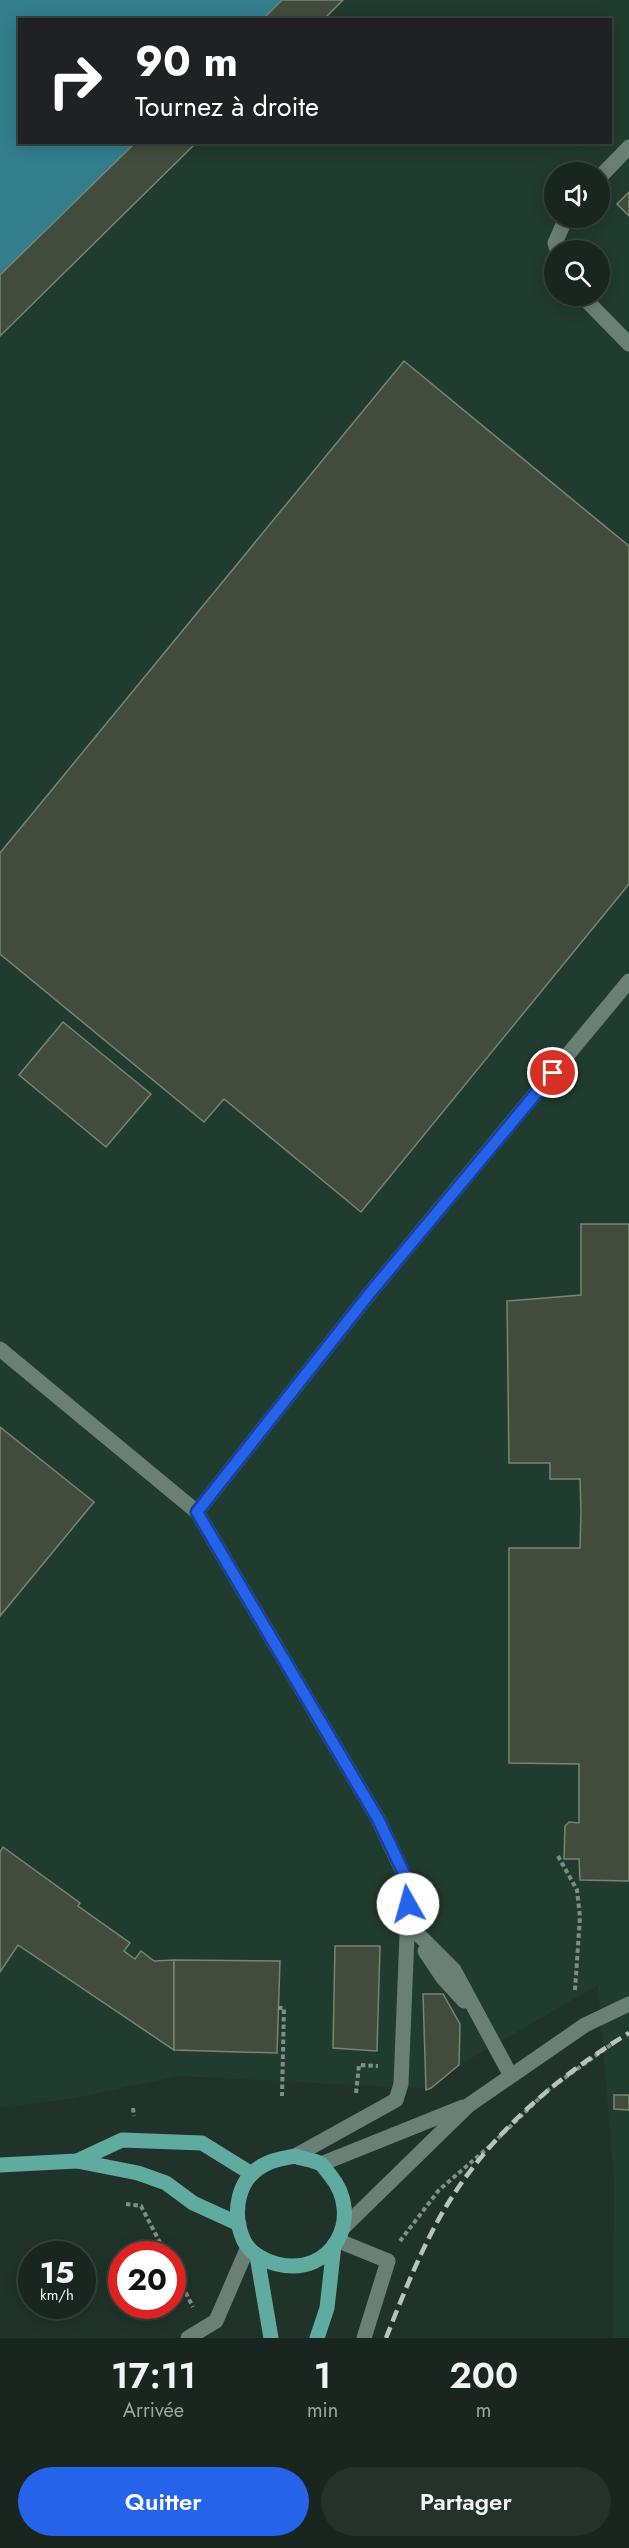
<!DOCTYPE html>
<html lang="fr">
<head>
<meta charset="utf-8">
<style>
  body { margin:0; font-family:Jost,sans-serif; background:#25322c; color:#f1f3f6; height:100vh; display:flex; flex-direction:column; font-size:22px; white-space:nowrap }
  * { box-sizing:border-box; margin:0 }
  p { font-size:20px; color:#9fa5a4 }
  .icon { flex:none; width:33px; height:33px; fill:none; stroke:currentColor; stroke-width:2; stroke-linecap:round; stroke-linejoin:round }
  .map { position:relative; height:2338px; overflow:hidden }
  .drawer { display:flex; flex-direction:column; background:#18261f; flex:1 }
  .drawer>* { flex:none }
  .hud { position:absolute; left:18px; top:18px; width:594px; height:126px; border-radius:0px; box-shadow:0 3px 15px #0003,0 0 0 2px #36433d; background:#202124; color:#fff; overflow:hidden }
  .controls { position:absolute; left:544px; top:162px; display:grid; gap:12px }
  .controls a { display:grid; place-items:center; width:66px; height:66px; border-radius:50%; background:#18261f; box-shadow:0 3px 15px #0003,0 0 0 2px #36433d; font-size:30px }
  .speed { position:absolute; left:18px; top:2241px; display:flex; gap:12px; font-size:30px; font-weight:700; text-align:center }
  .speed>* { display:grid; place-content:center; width:78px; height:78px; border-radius:50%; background:#18261f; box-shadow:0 3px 15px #0003,0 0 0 2px #36433d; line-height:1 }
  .speed small { font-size:15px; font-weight:400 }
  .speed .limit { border:9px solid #d22; background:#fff; color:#111 }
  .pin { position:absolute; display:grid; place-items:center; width:51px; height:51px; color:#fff; margin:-26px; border:3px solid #fff; border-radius:50%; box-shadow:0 2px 6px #0007 }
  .me { position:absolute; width:66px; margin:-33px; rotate:353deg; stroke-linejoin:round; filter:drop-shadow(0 0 4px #0008) }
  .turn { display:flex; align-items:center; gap:21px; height:126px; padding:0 18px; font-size:27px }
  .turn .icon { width:78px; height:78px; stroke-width:2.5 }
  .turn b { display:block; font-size:42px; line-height:51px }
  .eta { display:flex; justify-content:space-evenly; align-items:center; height:102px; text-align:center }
  .eta b { font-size:36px; font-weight:600; line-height:42px }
  .button { display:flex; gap:12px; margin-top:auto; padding:12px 18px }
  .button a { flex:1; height:69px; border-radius:36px; background:#2563eb; color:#fff; font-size:24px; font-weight:600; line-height:69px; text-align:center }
  .button a+a { background:#25322c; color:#f1f3f6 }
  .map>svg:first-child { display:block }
</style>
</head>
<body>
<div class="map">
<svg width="629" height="2338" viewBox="0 0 629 2338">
  <rect width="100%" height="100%" fill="#203329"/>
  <!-- built -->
  <path fill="#203c2e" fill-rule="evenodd" d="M0 0H629V2338H613L614 2180 598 1985 460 2065 433 2089 179 2076 70 2099 0 2107ZM20 20H610V142H20ZM555 172H600V218H555ZM555 250H600V296H555Z"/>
  <!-- water -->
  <polygon fill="#327e8d" points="0,0 282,0 262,19 20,20 20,142 136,143 0,275"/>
  <!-- building -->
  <g fill="#414c3c" stroke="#788573" stroke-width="1.5">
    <polygon points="282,0 343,0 323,20 262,20"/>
    <polygon points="136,142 197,142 0,336 0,275"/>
    <polygon points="629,192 629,216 617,204"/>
    <polygon points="404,361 629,546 629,884 361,1212 224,1099 204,1122 0,954 0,853"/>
    <polygon points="63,1022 151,1094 106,1147 19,1075"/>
    <polygon points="581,1224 629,1224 629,1881 580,1880 579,1859 564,1859 565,1826 569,1822 579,1823 579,1764 509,1763 509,1548 580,1548 581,1512 580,1479 550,1479 550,1463 509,1463 507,1301 581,1295"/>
    <polygon points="0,1427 94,1502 0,1616"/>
    <polygon points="3,1847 80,1903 78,1906 130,1943 124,1951 135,1959 141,1951 154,1961 174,1960 174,2050 18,1945 0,1972 0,1852"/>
    <polygon points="335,1946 380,1946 377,2051 333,2048"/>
    <polygon points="174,1960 280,1961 277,2053 174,2050"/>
    <polygon points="423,1994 443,1994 460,2024 459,2065 431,2088 426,2090"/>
    <polygon points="614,2095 629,2095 629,2110 614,2109"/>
  </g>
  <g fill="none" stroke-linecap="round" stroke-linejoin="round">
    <!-- path -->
    <g stroke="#7f8e86" stroke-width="4" stroke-dasharray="4.5 3" stroke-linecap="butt">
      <polyline points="558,1856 577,1890 580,1917 575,1990"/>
      <polyline points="278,2008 284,2008 282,2096"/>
      <polyline points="356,2093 359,2065 378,2066"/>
      <polyline points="133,2108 134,2116"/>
      <polyline points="126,2204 141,2206 166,2254"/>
      <polyline points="400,2241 439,2190 490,2146 548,2090 616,2041"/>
      <polyline points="172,2266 193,2307"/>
    </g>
    <!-- minor -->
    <g stroke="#6a8075" stroke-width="15">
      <polyline points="600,177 629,147"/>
      <polyline points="557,250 555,243 566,218"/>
      <polyline points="582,296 629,344"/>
      <polyline points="0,1349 197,1512 378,1819 409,1885 401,2084 396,2100 295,2156"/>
      <polyline points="197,1512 370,1293 629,981"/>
      <polyline points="407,1923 454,1970 511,2076"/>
      <polyline points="425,1951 443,1978 464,2001"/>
      <polyline points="321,2164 463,2107"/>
      <polyline points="343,2228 469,2105 585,2025 629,2004"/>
      <polyline points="339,2241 388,2261 364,2338"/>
      <polyline points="188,2338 216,2321 248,2247"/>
    </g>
    <!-- major -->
    <g stroke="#60aba0" stroke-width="15">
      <path d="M295 2156C302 2159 314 2160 321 2164 324 2166 327 2172 330 2175 365 2217 332 2278 277 2264 264 2261 250 2253 244 2241 231 2213 237 2176 268 2163 276 2159 286 2158 295 2156Z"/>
      <polyline points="77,2161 138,2173 166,2183 193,2203 239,2224"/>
      <polyline points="0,2165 77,2161 122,2140 202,2143 252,2174"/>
      <polyline points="257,2256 271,2338"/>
      <polyline points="317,2338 327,2308 334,2245"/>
    </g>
    <!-- rail -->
    <path stroke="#b7c4bc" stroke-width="4.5" stroke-dasharray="12 6" stroke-linecap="butt" d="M386 2338C403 2295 423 2244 447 2205 491 2133 558 2076 629 2033"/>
  </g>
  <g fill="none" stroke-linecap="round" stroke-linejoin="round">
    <!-- route casing -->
    <g stroke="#184099" stroke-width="15">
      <polyline id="route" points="408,1904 409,1884 378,1819 197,1512 370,1293 553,1073"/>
    </g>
    <!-- route -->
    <use href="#route" stroke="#2563eb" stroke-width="10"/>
  </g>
</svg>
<div class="controls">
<a><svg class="icon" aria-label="sound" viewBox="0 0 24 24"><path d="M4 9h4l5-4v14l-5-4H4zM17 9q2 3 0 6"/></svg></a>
<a><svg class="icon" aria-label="search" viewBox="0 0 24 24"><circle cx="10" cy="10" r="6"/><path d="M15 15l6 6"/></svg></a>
</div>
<div class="speed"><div>15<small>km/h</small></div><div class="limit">20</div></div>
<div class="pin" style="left:553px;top:1073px;background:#d93025"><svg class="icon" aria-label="arrive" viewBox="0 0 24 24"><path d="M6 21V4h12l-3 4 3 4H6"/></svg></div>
<svg class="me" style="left:408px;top:1904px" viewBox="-20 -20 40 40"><circle r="19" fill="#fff"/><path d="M0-13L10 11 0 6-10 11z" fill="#2563eb"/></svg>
<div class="hud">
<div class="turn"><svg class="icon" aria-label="right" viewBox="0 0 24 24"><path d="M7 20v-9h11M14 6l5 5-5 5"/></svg><div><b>90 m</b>Tournez à droite</div></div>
</div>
</div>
<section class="drawer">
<div class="eta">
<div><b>17:11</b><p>Arrivée</p></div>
<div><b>1</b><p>min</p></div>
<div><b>200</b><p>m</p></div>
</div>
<div class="button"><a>Quitter</a><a>Partager</a></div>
</section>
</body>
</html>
